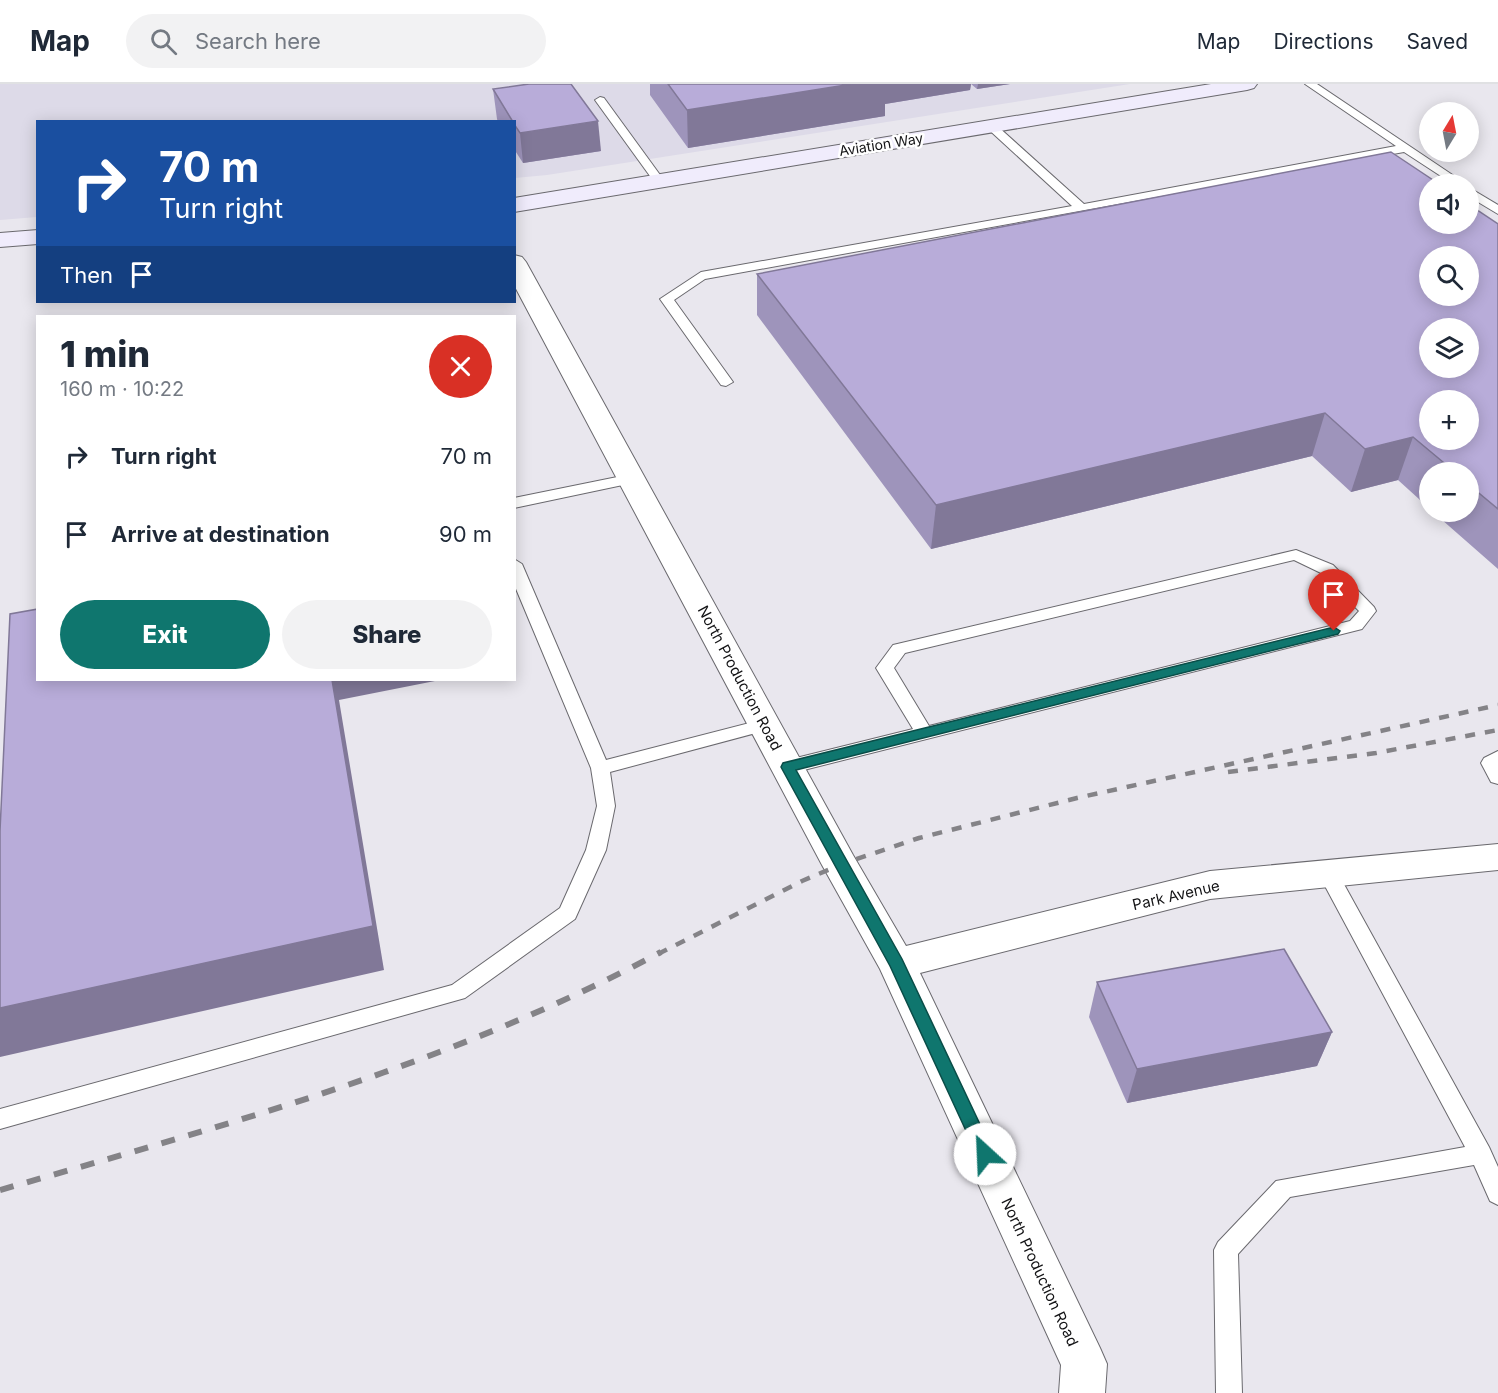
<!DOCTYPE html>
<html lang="en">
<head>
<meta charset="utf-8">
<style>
  body { margin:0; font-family:Inter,sans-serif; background:#f2f2f3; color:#1f2937; height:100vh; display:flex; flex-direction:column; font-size:22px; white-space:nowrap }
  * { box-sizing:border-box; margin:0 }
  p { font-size:20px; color:#747a83 }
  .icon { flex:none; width:33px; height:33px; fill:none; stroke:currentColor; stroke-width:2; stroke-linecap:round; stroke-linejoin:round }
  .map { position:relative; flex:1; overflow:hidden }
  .side { position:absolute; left:36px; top:231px; width:480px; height:366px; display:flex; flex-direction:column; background:#fff; border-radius:0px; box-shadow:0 3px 15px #0003 }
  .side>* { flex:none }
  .banner { position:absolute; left:36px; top:36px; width:480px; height:183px; border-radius:0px; box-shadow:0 3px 15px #0003; background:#1a4fa0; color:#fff; overflow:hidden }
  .needle { width:39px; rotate:10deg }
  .buttons { position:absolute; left:1419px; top:18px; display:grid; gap:12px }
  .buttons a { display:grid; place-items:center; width:60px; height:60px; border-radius:50%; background:#fff; box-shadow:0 3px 15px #0003; font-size:30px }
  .pin { position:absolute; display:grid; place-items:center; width:51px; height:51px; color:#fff; margin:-62px -26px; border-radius:50% 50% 50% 0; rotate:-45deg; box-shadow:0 0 6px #0007 }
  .pin .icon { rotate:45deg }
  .me { position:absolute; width:66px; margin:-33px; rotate:335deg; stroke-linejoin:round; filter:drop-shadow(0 0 4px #0008) }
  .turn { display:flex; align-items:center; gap:21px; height:126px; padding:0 24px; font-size:27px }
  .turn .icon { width:78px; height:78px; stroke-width:2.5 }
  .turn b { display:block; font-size:42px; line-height:51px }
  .then { display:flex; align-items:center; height:57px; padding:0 24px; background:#0003; gap:12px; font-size:22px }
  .round { display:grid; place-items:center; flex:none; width:63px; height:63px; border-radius:32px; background:#f2f2f3 }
  .headline { display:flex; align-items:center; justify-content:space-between; height:102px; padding:0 24px }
  h1 { font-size:36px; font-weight:800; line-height:45px }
  .cta { display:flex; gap:12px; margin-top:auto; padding:12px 24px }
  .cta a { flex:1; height:69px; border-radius:36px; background:#0f766e; color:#fff; font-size:24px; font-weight:800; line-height:69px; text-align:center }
  .cta a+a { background:#f2f2f3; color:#1f2937 }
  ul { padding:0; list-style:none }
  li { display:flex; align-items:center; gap:18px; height:78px; padding:0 24px }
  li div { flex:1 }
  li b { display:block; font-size:22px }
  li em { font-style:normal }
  header { display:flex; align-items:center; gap:36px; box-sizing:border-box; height:84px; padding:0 30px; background:#fff; border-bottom:2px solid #e0e1e3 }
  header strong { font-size:28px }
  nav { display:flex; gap:33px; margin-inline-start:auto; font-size:21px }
  .search { width:420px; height:54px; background:#f2f2f3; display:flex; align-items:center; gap:15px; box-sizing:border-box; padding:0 21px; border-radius:33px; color:#747a83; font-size:22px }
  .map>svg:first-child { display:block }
</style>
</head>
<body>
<header>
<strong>Map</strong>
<div class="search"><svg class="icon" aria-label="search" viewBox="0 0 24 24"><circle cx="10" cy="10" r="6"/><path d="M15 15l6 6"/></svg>Search here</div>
<nav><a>Map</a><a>Directions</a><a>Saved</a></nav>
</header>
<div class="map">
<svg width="1498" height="1309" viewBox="0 0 1498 1309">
  <rect width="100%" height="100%" fill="#e9e7ee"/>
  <!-- built -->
  <polygon fill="#dddae8" points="0,0 1130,0 547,91 515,94 514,38 38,38 37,133 0,136"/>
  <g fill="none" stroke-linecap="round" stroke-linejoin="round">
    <!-- lane casing -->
    <g stroke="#6a696e" stroke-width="2">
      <g id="lane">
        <polygon points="1305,0 1317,0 1466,100 1453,100 1404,68 705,195 674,216 733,298 726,302 721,301 660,215 701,188 1072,122 987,44 985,42 991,39 995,40 1084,120 1396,62"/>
        <polygon points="600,13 604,14 663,95 663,99 655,99 595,16"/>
        <polygon points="1468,103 1498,121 1498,130 1468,112"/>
        <polygon points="632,390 640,395 637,398 514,424 514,414"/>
        <path d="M1296 466 1333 481 1374 523 1376 527 1362 545 788 690 782 688 779 683 782 678 788 676 913 645 876 584 893 561ZM1294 476 1321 489 1359 527 1350 537 929 642 894 584 905 569Z"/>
        <polygon points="514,475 522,480 606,676 765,635 771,637 774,641 771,645 610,688 615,722 606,766 575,835 465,914 0,1045 0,1025 452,901 560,824 586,766 597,722 591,684 514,500"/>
        <polygon points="1498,667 1498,700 1491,698 1481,679 1484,674"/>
        <polygon points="1328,782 1335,784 1489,1063 1498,1083 1498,1121 1490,1117 1474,1081 1290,1113 1238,1170 1242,1309 1216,1309 1214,1166 1218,1158 1276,1097 1465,1063 1318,789 1321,784"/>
      </g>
    </g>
    <!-- street casing -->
    <g stroke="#6a696e" stroke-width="2">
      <polygon id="street" points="514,171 522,173 526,178 853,771 906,862 1210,787 1498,760 1498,786 1210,815 920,889 1100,1264 1107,1280 1105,1309 1059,1309 1061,1281 880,885 822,781 514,201"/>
    </g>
    <!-- secondary casing -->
    <g stroke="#6a696e" stroke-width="2">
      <g id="secondary">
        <polygon points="1211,0 1257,0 1254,4 1247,6 514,128 514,114"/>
        <polygon points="38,146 38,160 0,163 0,149"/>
      </g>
    </g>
    <!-- lane -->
    <use href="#lane" fill="#fff" fill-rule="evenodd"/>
    <!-- street -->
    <use href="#street" fill="#fff" fill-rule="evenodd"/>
    <!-- secondary -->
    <use href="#secondary" fill="#f0ecfc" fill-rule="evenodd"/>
    <!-- rail-far1 -->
    <g stroke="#848387" stroke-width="4.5" stroke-dasharray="10 10" stroke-linecap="butt">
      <polyline points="1228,688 1376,669 1498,646"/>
      <polyline points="658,870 802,797 842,780 919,754 1077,714 1498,621"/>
    </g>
    <!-- rail -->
    <path stroke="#848387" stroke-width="6" stroke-dasharray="14 14" stroke-linecap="butt" d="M0 1106C226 1041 452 980 661 868"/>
  </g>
  <!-- wall -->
  <g fill="#9e94bb">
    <polygon points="650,0 1010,0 977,5 971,0 970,6 885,20 885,32 688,64 650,11"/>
    <polygon points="493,5 601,67 523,79 514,65 514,38 498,38 497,35"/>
    <polygon points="1498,140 1498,485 1433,428 1468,428 1468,388 1430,388 1430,425 1398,396 1351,408 1312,372 931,465 757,231 757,190"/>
    <polygon points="1097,898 1332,948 1317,982 1127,1019 1089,933"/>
  </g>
  <!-- shaded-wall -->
  <g fill="#817898">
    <polygon points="852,0 971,0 970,6 885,20 885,32 688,64 687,26"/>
    <polygon points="978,0 1010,0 977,5"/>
    <polygon points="598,37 601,67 523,79 520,49"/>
    <polygon points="1325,329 1312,372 931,465 936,421"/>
    <polygon points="1413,353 1398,396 1351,408 1365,365"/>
    <polygon points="332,596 440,596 339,616 384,886 0,973 0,924"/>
    <polygon points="1332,948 1317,982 1127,1019 1137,985"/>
  </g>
  <!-- building -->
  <g fill="#b8acd9" stroke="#817898" stroke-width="1.5" fill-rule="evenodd">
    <polygon points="529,0 571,0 598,37 520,49 514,40 514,38 513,38 493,5"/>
    <polygon points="668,0 852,0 687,26"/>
    <path d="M1391 68 1439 100H1430V140H1468V120L1498 140V425L1468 400V388H1455L1413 353 1365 365 1325 329 936 421 757 190ZM1430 172H1468V212H1430ZM1430 244H1468V284H1430ZM1430 316H1468V356H1430Z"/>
    <polygon points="38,525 38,596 332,596 373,842 0,924 0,747 10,530"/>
    <polygon points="1284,865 1332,948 1137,985 1097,898"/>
  </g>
  <!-- route -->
  <polygon fill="#0f766e" stroke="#0a4d48" stroke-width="1.5" points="1334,543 1340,547 1338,550 796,686 902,875 994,1070 991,1075 985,1077 979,1075 890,882 781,683 783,679"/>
  <g text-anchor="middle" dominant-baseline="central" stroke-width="5" stroke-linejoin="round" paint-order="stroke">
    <!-- far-street labels -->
    <g font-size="14" fill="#131315" stroke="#fff">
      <text transform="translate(881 60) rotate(-9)">Aviation Way</text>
    </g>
    <!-- street labels -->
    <g font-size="15" fill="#131315" stroke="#fff">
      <text transform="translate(740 594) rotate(62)">North Production Road</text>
      <text transform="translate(1176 811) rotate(-13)">Park Avenue</text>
      <text transform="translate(1040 1188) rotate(65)">North Production Road</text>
    </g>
  </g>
</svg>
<div class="buttons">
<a><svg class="needle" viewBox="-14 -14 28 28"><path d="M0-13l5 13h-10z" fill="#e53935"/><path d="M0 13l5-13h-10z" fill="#747a83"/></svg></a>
<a><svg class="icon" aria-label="sound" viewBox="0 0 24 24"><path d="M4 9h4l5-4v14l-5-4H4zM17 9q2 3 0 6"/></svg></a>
<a><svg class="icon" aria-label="search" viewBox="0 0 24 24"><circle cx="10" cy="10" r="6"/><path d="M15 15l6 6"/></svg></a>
<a><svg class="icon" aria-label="layers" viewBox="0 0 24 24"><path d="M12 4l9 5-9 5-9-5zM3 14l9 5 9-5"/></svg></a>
<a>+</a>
<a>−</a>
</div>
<div class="pin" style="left:1334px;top:547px;background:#d93025"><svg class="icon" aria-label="arrive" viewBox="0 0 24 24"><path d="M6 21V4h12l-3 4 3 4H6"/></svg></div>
<svg class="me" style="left:985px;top:1070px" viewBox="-20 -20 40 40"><circle r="19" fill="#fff"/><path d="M0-13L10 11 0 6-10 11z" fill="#0f766e"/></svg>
<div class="banner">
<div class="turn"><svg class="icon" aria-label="right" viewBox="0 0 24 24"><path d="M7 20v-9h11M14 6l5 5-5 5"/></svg><div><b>70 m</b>Turn right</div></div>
<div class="then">Then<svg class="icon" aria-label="arrive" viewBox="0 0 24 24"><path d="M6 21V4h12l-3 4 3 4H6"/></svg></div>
</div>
<section class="side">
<div class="headline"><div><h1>1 min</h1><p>160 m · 10:22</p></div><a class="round" style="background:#d93025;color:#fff"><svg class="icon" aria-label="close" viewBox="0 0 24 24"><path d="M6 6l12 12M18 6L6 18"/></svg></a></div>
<ul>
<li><svg class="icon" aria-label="right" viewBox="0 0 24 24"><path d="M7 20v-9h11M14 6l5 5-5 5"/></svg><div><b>Turn right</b></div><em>70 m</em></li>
<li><svg class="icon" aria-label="arrive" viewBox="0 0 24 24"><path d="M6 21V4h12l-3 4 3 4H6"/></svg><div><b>Arrive at destination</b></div><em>90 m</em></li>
</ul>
<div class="cta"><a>Exit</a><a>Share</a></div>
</section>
</div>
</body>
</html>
